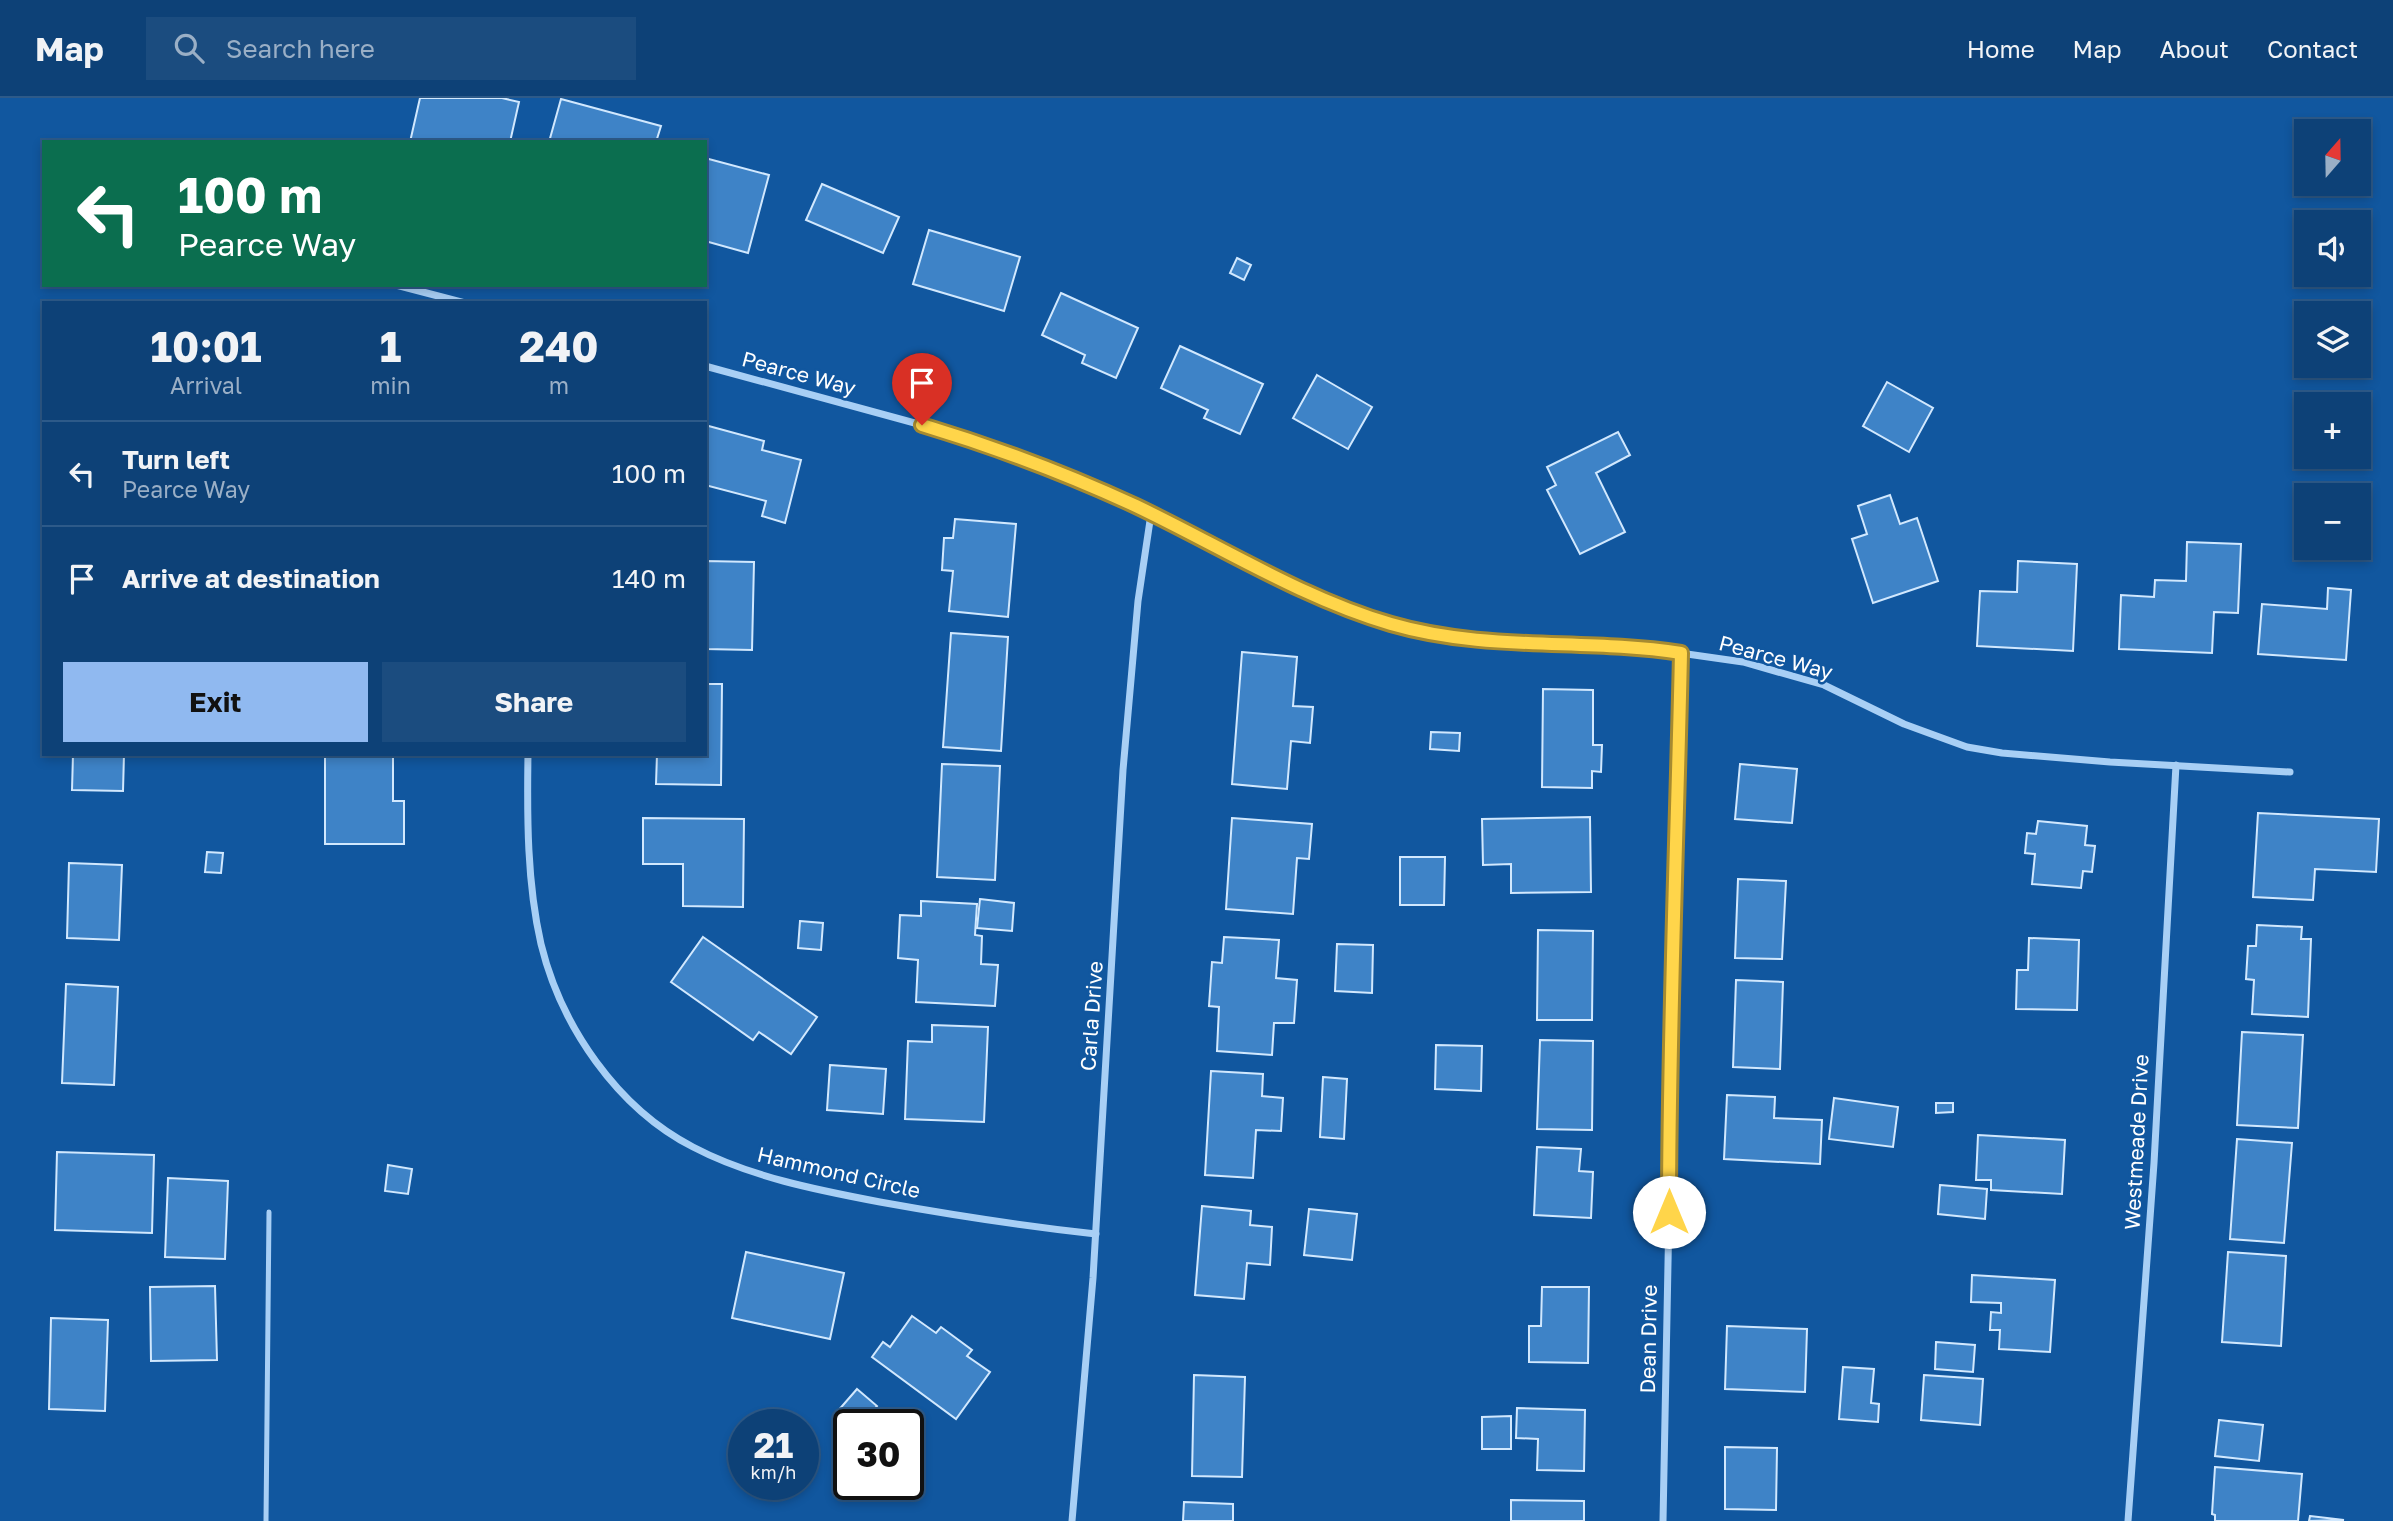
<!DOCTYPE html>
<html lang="en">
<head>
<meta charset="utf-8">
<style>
  body { margin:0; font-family:"Golos Text",sans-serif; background:#1b4c7f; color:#f1f3f6; height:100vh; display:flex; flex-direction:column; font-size:26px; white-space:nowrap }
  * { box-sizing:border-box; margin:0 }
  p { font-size:23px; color:#9aafc6 }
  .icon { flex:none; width:38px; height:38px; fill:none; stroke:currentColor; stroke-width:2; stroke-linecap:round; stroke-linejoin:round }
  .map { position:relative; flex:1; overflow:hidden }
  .sheet { position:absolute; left:42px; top:203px; width:665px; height:455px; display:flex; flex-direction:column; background:#0d4177; border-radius:0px; box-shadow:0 4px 10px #0003,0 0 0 2px #2d5a89 }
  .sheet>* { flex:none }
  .hud { position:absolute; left:42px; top:42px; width:665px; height:147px; border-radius:0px; box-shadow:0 4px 10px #0003,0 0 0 2px #2d5a89; background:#0b6e4f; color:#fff; overflow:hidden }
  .needle { width:46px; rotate:20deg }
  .buttons { position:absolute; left:2294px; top:21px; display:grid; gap:14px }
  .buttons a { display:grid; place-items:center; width:77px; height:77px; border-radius:0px; background:#0d4177; box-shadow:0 4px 10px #0003,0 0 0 2px #2d5a89; font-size:35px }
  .speed { position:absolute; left:728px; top:1311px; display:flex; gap:14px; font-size:35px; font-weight:700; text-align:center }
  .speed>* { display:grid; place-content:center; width:91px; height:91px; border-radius:50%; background:#0d4177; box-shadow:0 4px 10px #0003,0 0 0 2px #2d5a89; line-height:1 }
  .speed small { font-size:18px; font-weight:400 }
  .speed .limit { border:4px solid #111; border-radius:10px; background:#fff; color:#111 }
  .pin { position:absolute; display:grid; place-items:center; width:60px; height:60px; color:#fff; margin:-72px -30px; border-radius:50% 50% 50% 0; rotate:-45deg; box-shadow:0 0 7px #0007 }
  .pin .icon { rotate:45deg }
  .me { position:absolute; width:77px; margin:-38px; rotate:0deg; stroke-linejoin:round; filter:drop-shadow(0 0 5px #0008) }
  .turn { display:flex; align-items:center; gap:24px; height:147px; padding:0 21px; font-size:32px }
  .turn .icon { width:91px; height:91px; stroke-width:2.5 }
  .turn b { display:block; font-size:49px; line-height:60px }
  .eta { display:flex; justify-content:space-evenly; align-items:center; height:119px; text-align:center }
  .eta b { font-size:42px; font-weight:700; line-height:49px }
  .cta { display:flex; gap:14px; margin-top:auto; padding:14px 21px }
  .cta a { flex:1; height:80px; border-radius:0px; background:#90b9f0; color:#111; font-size:28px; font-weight:700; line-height:80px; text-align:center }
  .cta a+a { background:#1b4c7f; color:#f1f3f6 }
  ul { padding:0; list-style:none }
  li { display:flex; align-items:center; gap:21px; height:105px; padding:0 21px; border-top:2px solid #2d5a89 }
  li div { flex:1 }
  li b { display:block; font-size:26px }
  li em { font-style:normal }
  header { display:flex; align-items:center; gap:42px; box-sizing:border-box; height:98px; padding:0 35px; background:#0d4177; border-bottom:2px solid #2d5a89 }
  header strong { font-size:33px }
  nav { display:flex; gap:38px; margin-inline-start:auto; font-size:24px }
  .search { width:490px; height:63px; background:#1b4c7f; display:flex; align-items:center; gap:18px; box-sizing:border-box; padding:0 24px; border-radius:0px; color:#9aafc6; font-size:26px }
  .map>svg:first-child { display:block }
</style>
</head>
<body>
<header>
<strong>Map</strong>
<div class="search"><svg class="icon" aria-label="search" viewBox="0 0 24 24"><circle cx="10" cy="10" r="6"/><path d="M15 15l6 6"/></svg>Search here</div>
<nav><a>Home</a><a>Map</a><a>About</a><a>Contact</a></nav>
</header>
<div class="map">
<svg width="2393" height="1423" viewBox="0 0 2393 1423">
  <rect width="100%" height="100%" fill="#11579f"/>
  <!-- building -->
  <g fill="#3e83c7" stroke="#d1e8fe" stroke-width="2">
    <polygon points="420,0 502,0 519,4 510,44 410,44"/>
    <polygon points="561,1 661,28 656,44 549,44"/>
    <polygon points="705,60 769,77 748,155 705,143"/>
    <polygon points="822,86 899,119 883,155 806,122"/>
    <polygon points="929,132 1020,159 1004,213 913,186"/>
    <polygon points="1237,160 1251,167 1244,182 1230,175"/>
    <polygon points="1061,195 1138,230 1116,280 1082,265 1085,257 1042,237"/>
    <polygon points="1180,248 1263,286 1240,336 1204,320 1208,312 1161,290"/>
    <polygon points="1317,277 1372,309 1348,351 1293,320"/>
    <polygon points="1887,284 1933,310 1909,354 1863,328"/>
    <polygon points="705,327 764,343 762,352 801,362 785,425 762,418 766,403 705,387"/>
    <polygon points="1618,334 1630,357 1596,375 1625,434 1580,456 1547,392 1556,387 1547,369"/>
    <polygon points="1890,397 1900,426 1917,420 1938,483 1873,505 1852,441 1867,436 1858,408"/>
    <polygon points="955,421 1016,426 1008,519 949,513 953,473 942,472 944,440 953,440"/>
    <polygon points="2187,444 2241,446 2238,515 2214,514 2212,555 2119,551 2121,497 2154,499 2155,482 2186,483"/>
    <polygon points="705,463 754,464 752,552 705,551"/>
    <polygon points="2018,463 2077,466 2073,553 1977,548 1980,493 2017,494"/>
    <polygon points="2328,490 2351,492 2346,562 2258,556 2262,506 2327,511"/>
    <polygon points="951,535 1008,539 1001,653 943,649"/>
    <polygon points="1242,554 1297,559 1293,608 1313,609 1310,645 1291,643 1287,691 1232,686"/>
    <polygon points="705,586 722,586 721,687 656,686 657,656 705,656"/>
    <polygon points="1543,591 1593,592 1593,647 1602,647 1601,674 1592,673 1592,690 1542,689"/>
    <polygon points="1431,634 1460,635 1459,653 1430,651"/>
    <polygon points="73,656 124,656 123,693 72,692"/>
    <polygon points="325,656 393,656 393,703 404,703 404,746 325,746"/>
    <polygon points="942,666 1000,668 995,782 937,779"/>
    <polygon points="1740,666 1797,671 1792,725 1735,721"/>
    <polygon points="2258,715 2379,721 2376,774 2315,771 2313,802 2253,799"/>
    <polygon points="1590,719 1591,794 1511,795 1511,766 1483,767 1482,721"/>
    <polygon points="643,720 744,721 743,809 683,808 683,766 643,766"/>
    <polygon points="1232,720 1312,726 1309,761 1297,760 1293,816 1226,811"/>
    <polygon points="2038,723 2087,728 2085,747 2095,748 2092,774 2083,773 2081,790 2032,786 2035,756 2025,755 2027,735 2036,736"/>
    <polygon points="207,754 223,755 221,775 205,774"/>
    <polygon points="1400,759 1445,759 1444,807 1400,807"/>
    <polygon points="69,765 122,767 119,842 67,840"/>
    <polygon points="1738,781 1786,783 1782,861 1735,860"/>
    <polygon points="980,801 1014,805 1012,833 977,830"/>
    <polygon points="921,803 977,806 975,837 982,838 981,866 998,867 995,908 916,904 918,862 898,860 900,817 921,818"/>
    <polygon points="800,823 823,825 821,852 798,850"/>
    <polygon points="2257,827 2302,829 2301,841 2311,841 2308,919 2252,916 2254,882 2246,881 2248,848 2256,848"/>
    <polygon points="1538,832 1593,833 1592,922 1537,922"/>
    <polygon points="703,839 817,919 791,956 759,934 753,942 671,884"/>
    <polygon points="1224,839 1279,842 1276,880 1297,882 1294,925 1274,925 1272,957 1217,953 1219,909 1209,908 1212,864 1222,865"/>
    <polygon points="2029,840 2079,842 2077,912 2016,911 2017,872 2028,872"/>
    <polygon points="1337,846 1373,847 1372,895 1335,893"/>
    <polygon points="1736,882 1783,884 1780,971 1733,969"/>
    <polygon points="66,886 118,889 114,987 62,985"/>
    <polygon points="932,927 988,929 984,1024 905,1021 908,943 932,944"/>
    <polygon points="2242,934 2303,937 2298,1030 2237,1027"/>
    <polygon points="1540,942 1593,943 1592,1032 1537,1031"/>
    <polygon points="1436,947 1482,948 1481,993 1435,991"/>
    <polygon points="830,967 886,971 883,1016 827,1012"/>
    <polygon points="1211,973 1263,976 1262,998 1283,1000 1281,1033 1256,1032 1253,1080 1205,1077"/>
    <polygon points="1323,979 1347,981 1344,1041 1320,1039"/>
    <polygon points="1727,997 1775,999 1774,1020 1822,1022 1820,1066 1724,1061"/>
    <polygon points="1834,1000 1898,1009 1893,1049 1829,1041"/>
    <polygon points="1936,1005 1953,1005 1953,1014 1936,1015"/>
    <polygon points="1978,1037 2065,1042 2062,1096 1991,1092 1991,1082 1976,1082"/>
    <polygon points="2237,1041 2292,1045 2284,1145 2230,1141"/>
    <polygon points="1537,1049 1581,1051 1579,1073 1593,1074 1591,1120 1534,1117"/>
    <polygon points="57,1054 154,1057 152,1135 55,1132"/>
    <polygon points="388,1067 412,1071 408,1096 385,1093"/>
    <polygon points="168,1080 228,1083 225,1161 165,1159"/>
    <polygon points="1940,1087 1987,1091 1985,1121 1938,1116"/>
    <polygon points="1202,1108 1251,1113 1250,1127 1272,1129 1270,1167 1247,1165 1244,1201 1195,1197"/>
    <polygon points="1309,1111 1357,1116 1352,1162 1304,1157"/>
    <polygon points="746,1154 844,1175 830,1241 732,1220"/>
    <polygon points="2228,1154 2286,1158 2281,1248 2222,1244"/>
    <polygon points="1972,1177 2055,1182 2050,1254 1999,1251 2000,1232 1990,1232 1991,1214 2001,1215 2001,1205 1971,1204"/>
    <polygon points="215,1188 217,1262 151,1263 150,1189"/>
    <polygon points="1542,1189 1589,1189 1588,1265 1529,1264 1529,1228 1541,1228"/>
    <polygon points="912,1218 936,1235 941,1229 972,1252 967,1258 990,1274 956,1321 872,1259 883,1244 890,1249"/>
    <polygon points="51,1220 108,1222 105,1313 49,1311"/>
    <polygon points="1727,1228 1807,1231 1805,1294 1725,1291"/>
    <polygon points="1936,1244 1975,1247 1973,1274 1935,1271"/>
    <polygon points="1843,1269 1874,1271 1871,1305 1879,1306 1878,1324 1839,1321"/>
    <polygon points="1194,1277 1245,1279 1242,1379 1192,1378"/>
    <polygon points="1924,1277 1983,1281 1980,1327 1921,1322"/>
    <polygon points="857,1291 877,1308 862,1326 851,1326 837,1314"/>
    <polygon points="1517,1310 1585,1312 1584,1373 1537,1372 1538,1341 1516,1340"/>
    <polygon points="1511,1318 1511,1351 1482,1351 1482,1319"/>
    <polygon points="2219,1322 2263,1327 2259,1363 2215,1358"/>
    <polygon points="1725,1349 1777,1350 1776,1412 1725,1411"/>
    <polygon points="2215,1369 2302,1376 2298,1423 2215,1423 2215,1417 2212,1416"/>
    <polygon points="1511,1402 1584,1403 1584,1423 1511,1423"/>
    <polygon points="1184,1404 1233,1406 1233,1423 1183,1423"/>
    <polygon points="2310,1418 2344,1422 2309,1423"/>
  </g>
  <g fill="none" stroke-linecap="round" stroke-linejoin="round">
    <!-- lane -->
    <polyline stroke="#a8cff5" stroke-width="5" points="266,1423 269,1114"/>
    <!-- street -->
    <g stroke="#a8cff5" stroke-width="7">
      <polyline points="396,187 465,205"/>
      <polyline points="705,268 922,327 1030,363 1136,408 1313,496 1351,512 1429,537 1473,544 1638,549 1743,564 1824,587 1904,626 1934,637 1967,649 2002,655 2110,664 2290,674"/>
      <path d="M528 656C527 719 527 785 541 846 561 928 617 1010 693 1049 750 1079 817 1092 880 1104 952 1117 1023 1128 1096 1136"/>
      <polyline points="1072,1423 1093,1180 1123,672 1138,503 1151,416"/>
      <polyline points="1663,1423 1669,1114 1669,972 1675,823 1681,555"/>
      <polyline points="2128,1423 2154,1065 2176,667"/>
    </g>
  </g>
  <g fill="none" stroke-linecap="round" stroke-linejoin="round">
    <!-- route casing -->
    <g stroke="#a68a30" stroke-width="18">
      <path id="route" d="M922 327C995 349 1067 376 1136 408 1220 448 1302 500 1391 526 1487 554 1583 540 1681 555 1677 742 1669 928 1669 1114"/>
    </g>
    <!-- route -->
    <use href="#route" stroke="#ffd54a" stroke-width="12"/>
  </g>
  <g text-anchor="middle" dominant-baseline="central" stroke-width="5" stroke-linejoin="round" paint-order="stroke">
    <!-- street labels -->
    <g font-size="21" fill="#fff" stroke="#11579f">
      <text transform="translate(799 275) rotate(15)">Pearce Way</text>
      <text transform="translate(1776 559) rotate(15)">Pearce Way</text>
      <text transform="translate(1091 918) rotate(-86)">Carla Drive</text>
      <text transform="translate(2136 1044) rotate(-87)">Westmeade Drive</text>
      <text transform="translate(839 1074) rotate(13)">Hammond Circle</text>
      <text transform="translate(1648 1241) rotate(-89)">Dean Drive</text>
    </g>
  </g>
</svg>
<div class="buttons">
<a><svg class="needle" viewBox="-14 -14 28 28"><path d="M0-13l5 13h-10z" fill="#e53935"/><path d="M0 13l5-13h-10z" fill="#9aafc6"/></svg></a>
<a><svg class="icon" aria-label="sound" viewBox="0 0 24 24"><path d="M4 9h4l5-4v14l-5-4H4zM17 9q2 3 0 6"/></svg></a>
<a><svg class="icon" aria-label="layers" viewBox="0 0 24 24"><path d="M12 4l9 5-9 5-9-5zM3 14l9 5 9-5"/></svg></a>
<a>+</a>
<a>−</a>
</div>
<div class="speed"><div>21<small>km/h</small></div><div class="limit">30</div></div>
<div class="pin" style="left:922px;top:327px;background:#d93025"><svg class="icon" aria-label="arrive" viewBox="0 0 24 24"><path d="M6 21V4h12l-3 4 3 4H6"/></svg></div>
<svg class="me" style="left:1669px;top:1114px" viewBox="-20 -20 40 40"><circle r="19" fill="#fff"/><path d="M0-13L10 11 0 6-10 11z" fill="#ffd54a"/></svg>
<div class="hud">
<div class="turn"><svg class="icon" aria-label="left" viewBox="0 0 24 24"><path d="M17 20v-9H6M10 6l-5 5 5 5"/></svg><div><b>100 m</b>Pearce Way</div></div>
</div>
<section class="sheet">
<div class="eta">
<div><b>10:01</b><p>Arrival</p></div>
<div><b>1</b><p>min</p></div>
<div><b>240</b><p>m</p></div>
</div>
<ul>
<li><svg class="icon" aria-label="left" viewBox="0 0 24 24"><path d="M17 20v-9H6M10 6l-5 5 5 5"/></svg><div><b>Turn left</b><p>Pearce Way</p></div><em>100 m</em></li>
<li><svg class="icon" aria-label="arrive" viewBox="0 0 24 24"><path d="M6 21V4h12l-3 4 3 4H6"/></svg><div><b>Arrive at destination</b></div><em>140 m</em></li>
</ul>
<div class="cta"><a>Exit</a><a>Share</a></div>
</section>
</div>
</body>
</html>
